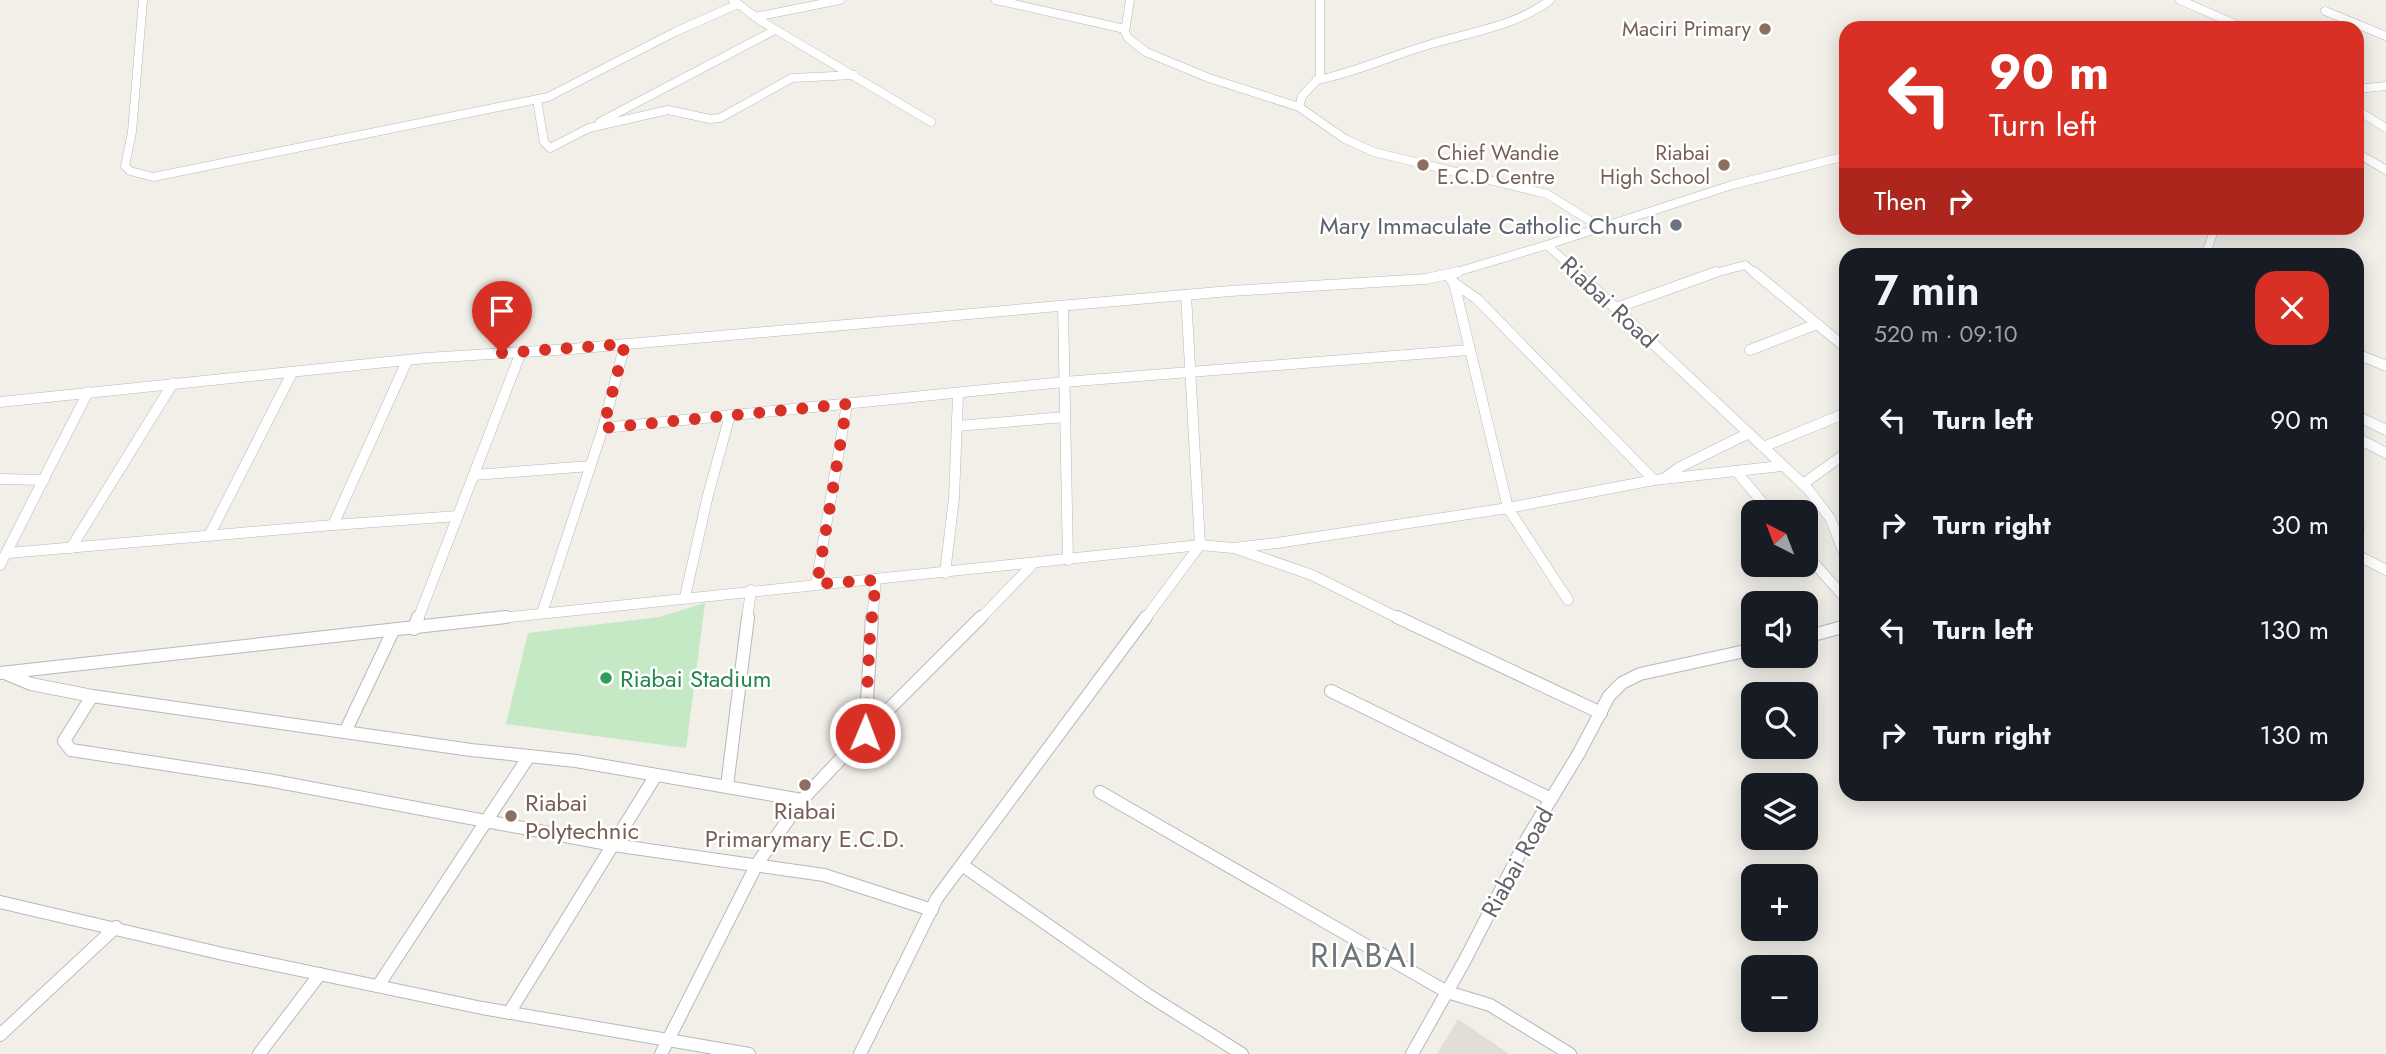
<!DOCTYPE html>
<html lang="en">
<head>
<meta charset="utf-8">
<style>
  body { margin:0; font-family:Jost,sans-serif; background:#242831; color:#f1f3f6; height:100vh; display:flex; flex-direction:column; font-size:26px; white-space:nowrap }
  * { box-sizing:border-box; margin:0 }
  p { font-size:23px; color:#9ea1a6 }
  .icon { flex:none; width:38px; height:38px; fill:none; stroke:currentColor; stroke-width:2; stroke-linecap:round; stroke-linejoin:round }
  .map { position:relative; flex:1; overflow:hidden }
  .sheet { position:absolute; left:1839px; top:248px; width:525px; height:553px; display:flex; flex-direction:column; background:#171b24; border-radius:21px; box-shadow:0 4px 18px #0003 }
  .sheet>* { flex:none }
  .banner { position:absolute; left:1839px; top:21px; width:525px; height:214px; border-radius:21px; box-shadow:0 4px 18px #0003; background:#d93025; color:#fff; overflow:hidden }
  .needle { width:46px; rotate:318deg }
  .tools { position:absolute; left:1741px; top:500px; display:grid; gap:14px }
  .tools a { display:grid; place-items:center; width:77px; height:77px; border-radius:14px; background:#171b24; box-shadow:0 4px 18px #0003; font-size:35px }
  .pin { position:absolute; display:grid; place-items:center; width:60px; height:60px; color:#fff; margin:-72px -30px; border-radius:50% 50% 50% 0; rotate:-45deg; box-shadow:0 0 7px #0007 }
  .pin .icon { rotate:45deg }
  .me { position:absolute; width:77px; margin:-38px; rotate:1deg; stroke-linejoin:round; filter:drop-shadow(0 0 5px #0008) }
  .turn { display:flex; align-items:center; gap:24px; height:147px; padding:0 35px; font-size:32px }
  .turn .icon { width:91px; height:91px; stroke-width:2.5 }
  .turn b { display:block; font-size:49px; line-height:60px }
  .then { display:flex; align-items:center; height:66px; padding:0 35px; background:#0003; gap:14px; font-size:26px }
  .round { display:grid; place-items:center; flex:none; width:74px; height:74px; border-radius:21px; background:#242831 }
  .summary { display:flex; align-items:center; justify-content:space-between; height:119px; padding:0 35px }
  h1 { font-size:42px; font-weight:600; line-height:52px }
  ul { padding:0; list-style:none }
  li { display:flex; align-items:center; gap:21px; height:105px; padding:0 35px }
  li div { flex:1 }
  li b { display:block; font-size:26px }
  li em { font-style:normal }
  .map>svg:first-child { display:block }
</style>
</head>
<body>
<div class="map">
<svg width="2386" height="1054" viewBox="0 0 2386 1054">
  <rect width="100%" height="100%" fill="#f1efe8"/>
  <!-- education -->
  <polygon fill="#e1ded6" points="1458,1019 1509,1054 1437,1054"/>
  <!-- green -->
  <polygon fill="#c5e8c5" points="705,603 686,748 506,724 528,633 659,617"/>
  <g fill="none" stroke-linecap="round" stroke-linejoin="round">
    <!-- minor-far2 casing -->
    <g stroke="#b5b8bc" stroke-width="9">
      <g id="minor-far2">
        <polyline points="143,0 132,132 125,166 130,171 153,177 548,97 675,32 736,5"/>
        <polyline points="733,0 761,21 931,122"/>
        <polyline points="996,0 1125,29"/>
        <polyline points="1130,0 1125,32 1128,38 1146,52 1209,78 1299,107 1345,139 1374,152 1547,194 1600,227"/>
        <polyline points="2180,0 2244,28"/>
        <polyline points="2325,11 2386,36"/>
        <polyline points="755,17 840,0"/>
        <path d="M1317 80C1354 73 1388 57 1425 46 1466 33 1515 27 1550 0"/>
        <polyline points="2357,89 2386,86"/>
        <polyline points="537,100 544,142 550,148 589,128 668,110 710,119 720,118 792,78 854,75"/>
        <polyline points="1299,107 1302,96 1320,77 1320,0"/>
        <polyline points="2357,110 2386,128"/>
        <polyline points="600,122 775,30"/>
        <polyline points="2357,153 2386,170"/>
        <polyline points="2205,256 2215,228"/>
        <polyline points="1450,274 1547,245"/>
        <polyline points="1579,274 1547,245 1732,185 1846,156"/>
        <polyline points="1711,274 1745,265 1756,274"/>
      </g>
    </g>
    <!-- minor-far1 casing -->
    <g stroke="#b5b8bc" stroke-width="11">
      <g id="minor-far1">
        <polyline points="1577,272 1807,488 1830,518 1846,558"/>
        <polyline points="1754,272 1846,348"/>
        <polyline points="1449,276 1454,283 1508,508 1568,600"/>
        <polyline points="1454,283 1477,299 1654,480"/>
        <polyline points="1063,306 1068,560"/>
        <polyline points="1616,308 1716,272"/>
        <polyline points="1750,350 1817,324"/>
        <polyline points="2357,354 2386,366"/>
        <polyline points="407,361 333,525 458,516"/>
        <polyline points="0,402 426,358 571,349 1230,291 1426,279 1458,272"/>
        <polyline points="2357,416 2386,430"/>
        <polyline points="957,426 1065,417"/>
        <polyline points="603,428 1064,382 1469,350"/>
        <polyline points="2357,438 2386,453"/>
        <polyline points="1763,447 1846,413"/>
        <polyline points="1736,471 1771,513"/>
        <polyline points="474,475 590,466"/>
        <polyline points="1665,478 1680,467 1749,433"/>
        <polyline points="0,479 44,480"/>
        <polyline points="1803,484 1846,453"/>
        <polyline points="2357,524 2360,526"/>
        <polyline points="209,536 292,373"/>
        <polyline points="71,548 173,383"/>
        <polyline points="1237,549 1312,575 1400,619"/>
        <polyline points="8,553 333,525"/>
        <polyline points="1806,554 1846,599"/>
        <polyline points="2357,555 2386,570"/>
        <polyline points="0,565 88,392"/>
        <polyline points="945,573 954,498 958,394"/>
        <polyline points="816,584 847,404"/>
        <polyline points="685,597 708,495 730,415"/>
        <polyline points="542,613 603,428 625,344"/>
        <polyline points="418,619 521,352"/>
        <polyline points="491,619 1200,545 1233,548 1277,543 1508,508 1654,480 1781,466"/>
        <polyline points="747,619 751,590"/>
        <polyline points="872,619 876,580"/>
        <polyline points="980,619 1032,565"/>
        <polyline points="1145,619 1200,545 1186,295"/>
      </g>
    </g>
    <!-- minor casing -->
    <g stroke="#b5b8bc" stroke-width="14">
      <g id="minor">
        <polyline points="1397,617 1601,713"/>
        <polyline points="414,629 418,617"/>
        <polyline points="1806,637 1846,626"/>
        <polyline points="0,673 506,617"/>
        <polyline points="7,674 31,684 92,696 64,741 71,750 268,780 613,845 824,875 932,910"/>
        <polyline points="1331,691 1551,799"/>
        <polyline points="92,696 471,750 576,761 802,800"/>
        <polyline points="346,730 393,631"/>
        <polyline points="865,733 981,617"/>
        <polyline points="727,786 748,617"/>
        <polyline points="1100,792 1447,992 1490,1005 1570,1054"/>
        <polyline points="962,865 1148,995 1242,1054"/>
        <polyline points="0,902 223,954 482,1008 749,1054"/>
        <polyline points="378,986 529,756"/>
        <polyline points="509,1013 656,775"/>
        <polyline points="0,1035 116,927"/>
        <polyline points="259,1054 320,974"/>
        <polyline points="661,1054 757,864 802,800 865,733 872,617"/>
        <polyline points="860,1054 937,898 1146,617"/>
        <polyline points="1412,1054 1465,960 1528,837 1579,753 1609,696 1622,683 1640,674 1754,649"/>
      </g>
    </g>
    <!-- minor-far2 -->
    <use href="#minor-far2" stroke="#fff" stroke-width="8"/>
    <!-- minor-far1 -->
    <use href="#minor-far1" stroke="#fff" stroke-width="10"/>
    <!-- minor -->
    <use href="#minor" stroke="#fff" stroke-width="12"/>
  </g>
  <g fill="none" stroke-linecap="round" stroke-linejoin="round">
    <!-- route -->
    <polyline stroke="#d93025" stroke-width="12" stroke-dasharray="0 21.6" points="502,353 625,344 603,428 847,404 817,584 876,580 870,635 865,733"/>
  </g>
  <!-- markers -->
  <g fill="#8d6e63" stroke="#fff" stroke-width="2.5">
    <circle cx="1765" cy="29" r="7"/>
    <circle cx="1423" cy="165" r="7"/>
    <circle cx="1724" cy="165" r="7"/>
    <circle cx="805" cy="785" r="7"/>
    <circle cx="511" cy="816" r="7"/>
  </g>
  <circle fill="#6b7280" stroke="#fff" stroke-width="2.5" cx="1676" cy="225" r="7"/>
  <circle fill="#2e9e5b" stroke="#fff" stroke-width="2.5" cx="606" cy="678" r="7"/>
  <g text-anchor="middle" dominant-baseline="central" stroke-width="5" stroke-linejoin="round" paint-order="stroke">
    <!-- far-education labels -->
    <g font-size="21" fill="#785e54" stroke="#fff" text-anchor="end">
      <text x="1751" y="29">Maciri Primary</text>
      <text x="1437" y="153" text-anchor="start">Chief Wandie<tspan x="1437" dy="24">E.C.D Centre</tspan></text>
      <text x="1710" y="153">Riabai<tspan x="1710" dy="24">High School</tspan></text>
    </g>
    <!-- worship labels -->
    <g font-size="24" fill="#5b616d" stroke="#fff" text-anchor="end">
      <text x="1662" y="225">Mary Immaculate Catholic Church</text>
    </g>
    <!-- street labels -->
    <g font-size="24" fill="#5f6368" stroke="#fff">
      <text transform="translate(1609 302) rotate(43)">Riabai Road</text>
      <text transform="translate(1517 862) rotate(-61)">Riabai Road</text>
    </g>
    <!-- leisure labels -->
    <g font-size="24" fill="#27864d" stroke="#fff" text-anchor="start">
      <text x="620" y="678">Riabai Stadium</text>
    </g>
    <!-- education labels -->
    <g font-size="24" fill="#785e54" stroke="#fff" text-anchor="start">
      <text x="525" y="802">Riabai<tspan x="525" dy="28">Polytechnic</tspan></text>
      <text x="805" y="810" text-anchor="middle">Riabai<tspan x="805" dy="28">Primarymary E.C.D.</tspan></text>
    </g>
    <!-- near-quarter labels -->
    <g font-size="33" letter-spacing="2" fill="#70757a" stroke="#fff">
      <text x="1364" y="955">RIABAI</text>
    </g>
  </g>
</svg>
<div class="tools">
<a><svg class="needle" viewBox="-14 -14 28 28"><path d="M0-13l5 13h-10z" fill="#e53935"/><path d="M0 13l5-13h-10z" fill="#9ea1a6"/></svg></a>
<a><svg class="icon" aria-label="sound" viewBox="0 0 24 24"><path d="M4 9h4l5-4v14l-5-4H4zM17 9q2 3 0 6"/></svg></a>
<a><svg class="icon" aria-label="search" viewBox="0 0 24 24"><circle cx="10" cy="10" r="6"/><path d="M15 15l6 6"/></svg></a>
<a><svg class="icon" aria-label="layers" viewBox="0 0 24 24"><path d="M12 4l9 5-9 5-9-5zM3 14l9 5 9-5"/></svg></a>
<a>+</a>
<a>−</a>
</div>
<div class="pin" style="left:502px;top:353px;background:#d93025"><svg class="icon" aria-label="arrive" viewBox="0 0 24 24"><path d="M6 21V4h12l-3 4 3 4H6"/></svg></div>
<svg class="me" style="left:865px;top:733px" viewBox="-20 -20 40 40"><circle r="17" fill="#d93025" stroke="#fff" stroke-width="3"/><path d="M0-11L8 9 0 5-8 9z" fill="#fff"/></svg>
<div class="banner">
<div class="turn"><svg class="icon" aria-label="left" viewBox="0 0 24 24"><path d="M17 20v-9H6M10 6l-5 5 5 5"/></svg><div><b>90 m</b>Turn left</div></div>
<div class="then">Then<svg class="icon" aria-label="right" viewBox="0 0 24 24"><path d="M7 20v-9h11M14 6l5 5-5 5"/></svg></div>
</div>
<section class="sheet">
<div class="summary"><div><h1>7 min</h1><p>520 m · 09:10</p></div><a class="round" style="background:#d93025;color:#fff"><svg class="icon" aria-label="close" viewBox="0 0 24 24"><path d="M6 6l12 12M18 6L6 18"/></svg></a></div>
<ul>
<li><svg class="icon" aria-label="left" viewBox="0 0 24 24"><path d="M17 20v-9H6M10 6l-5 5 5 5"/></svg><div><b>Turn left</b></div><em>90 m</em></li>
<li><svg class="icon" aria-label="right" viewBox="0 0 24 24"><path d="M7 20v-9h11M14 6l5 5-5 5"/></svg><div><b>Turn right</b></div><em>30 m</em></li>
<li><svg class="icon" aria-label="left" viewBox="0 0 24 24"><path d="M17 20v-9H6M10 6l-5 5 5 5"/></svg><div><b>Turn left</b></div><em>130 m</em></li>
<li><svg class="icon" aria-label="right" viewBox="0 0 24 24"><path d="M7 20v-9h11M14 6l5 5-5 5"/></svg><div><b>Turn right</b></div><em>130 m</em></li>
</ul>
</section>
</div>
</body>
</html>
